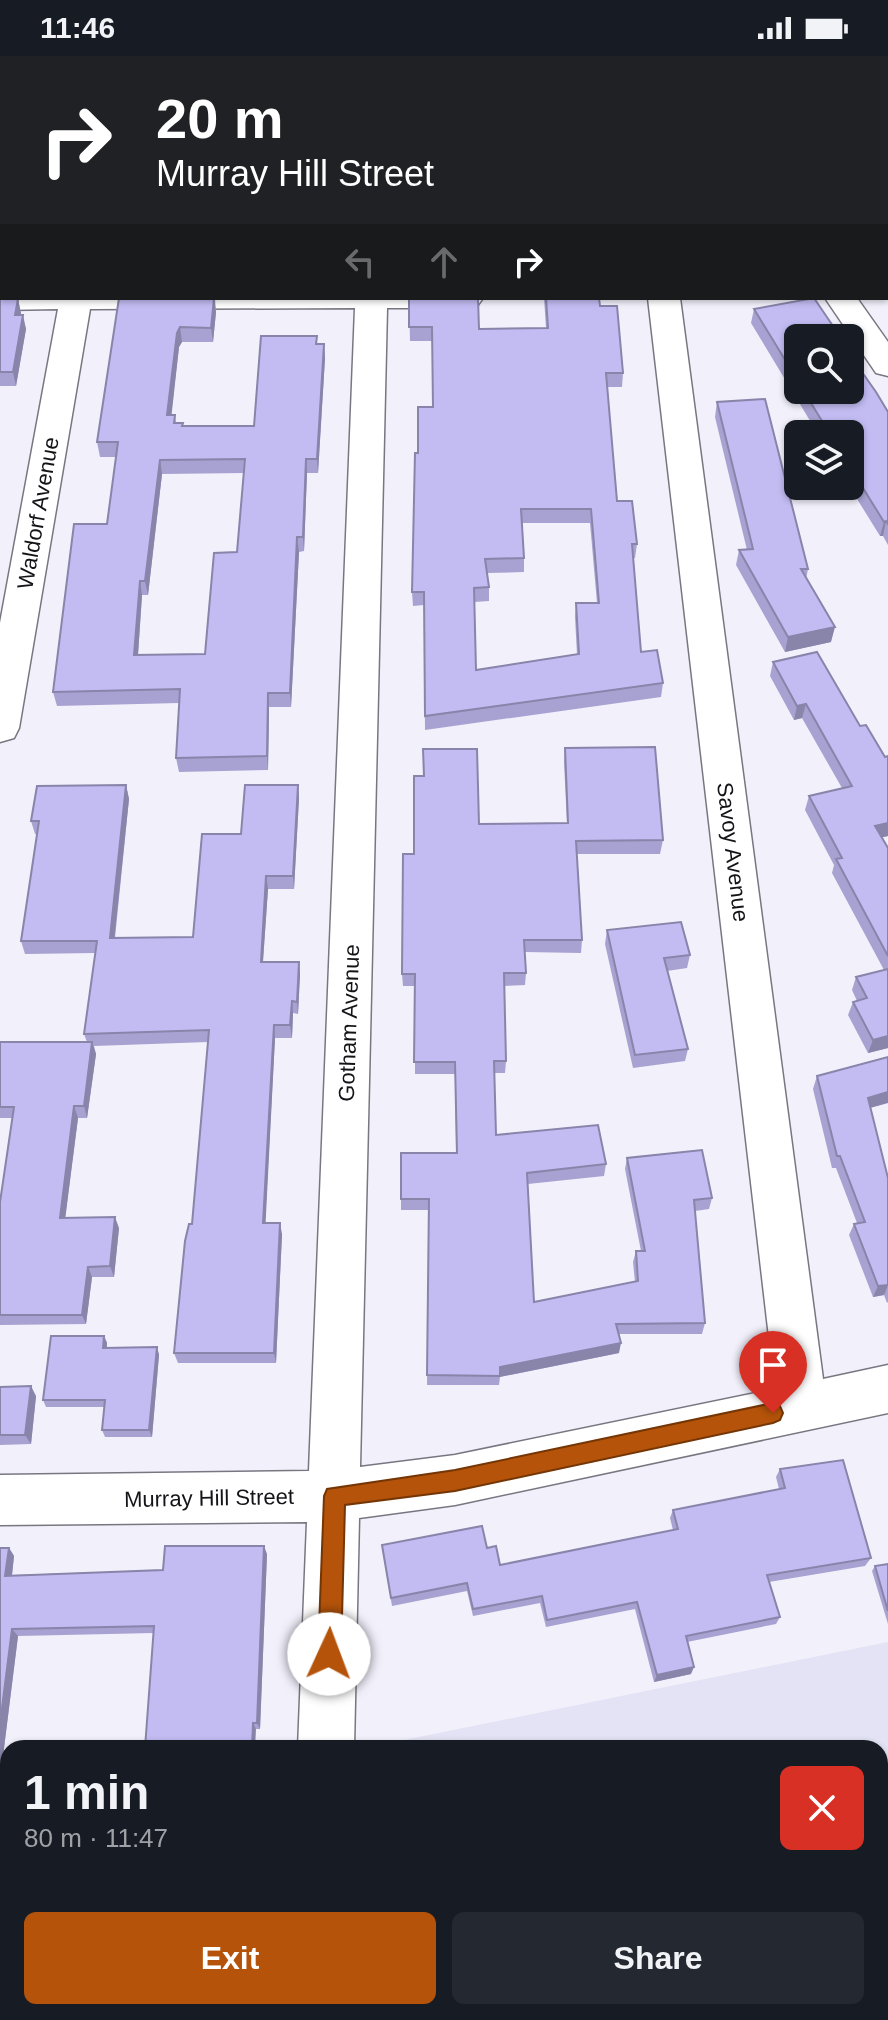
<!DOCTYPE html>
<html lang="en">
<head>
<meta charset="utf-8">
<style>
  body { margin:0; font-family:Arial,sans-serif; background:#242831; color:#f1f3f6; height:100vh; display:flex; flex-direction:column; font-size:30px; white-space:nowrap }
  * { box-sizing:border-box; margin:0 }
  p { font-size:26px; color:#9ea1a6 }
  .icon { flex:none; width:44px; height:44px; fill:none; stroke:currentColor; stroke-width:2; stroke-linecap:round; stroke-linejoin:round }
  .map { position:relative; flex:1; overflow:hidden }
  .details { position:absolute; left:0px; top:1684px; width:888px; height:280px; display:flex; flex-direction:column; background:#171b24; border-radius:24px 24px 0 0; box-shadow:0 2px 6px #0004 }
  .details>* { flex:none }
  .guide { position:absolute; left:0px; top:0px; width:888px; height:244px; box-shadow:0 2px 6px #0004; background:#202124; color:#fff; overflow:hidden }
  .fabs { position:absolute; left:784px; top:268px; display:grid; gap:16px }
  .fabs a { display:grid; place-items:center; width:80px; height:80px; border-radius:12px; background:#171b24; box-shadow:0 2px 6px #0004; font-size:40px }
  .pin { position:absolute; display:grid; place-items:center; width:68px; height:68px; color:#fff; margin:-82px -34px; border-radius:50% 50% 50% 0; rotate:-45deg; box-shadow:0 0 8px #0007 }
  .pin .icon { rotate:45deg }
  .me { position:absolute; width:88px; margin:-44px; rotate:2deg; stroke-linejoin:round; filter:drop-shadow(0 0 6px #0008) }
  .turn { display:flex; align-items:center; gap:28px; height:168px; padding:0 24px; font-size:36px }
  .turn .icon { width:104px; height:104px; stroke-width:2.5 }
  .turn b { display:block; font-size:56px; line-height:68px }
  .lanes { display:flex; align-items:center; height:76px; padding:0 24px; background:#0003; justify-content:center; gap:40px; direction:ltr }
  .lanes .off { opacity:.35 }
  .round { display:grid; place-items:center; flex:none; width:84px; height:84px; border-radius:12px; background:#242831 }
  .headline { display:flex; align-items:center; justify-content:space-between; height:136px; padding:0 24px }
  h1 { font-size:48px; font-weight:600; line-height:60px }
  .button { display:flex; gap:16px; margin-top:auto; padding:16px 24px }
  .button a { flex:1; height:92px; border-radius:12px; background:#b45309; color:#fff; font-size:32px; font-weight:600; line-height:92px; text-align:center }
  .button a+a { background:#242831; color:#f1f3f6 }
  .status { display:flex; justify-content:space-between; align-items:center; height:56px; padding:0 40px; background:#171b24; direction:ltr }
  .status svg { height:22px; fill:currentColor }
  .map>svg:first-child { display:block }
</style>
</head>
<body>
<div class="status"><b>11:46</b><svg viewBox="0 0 49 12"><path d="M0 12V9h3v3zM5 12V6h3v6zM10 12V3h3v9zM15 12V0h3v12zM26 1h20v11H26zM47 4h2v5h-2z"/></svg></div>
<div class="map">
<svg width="888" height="1964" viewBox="0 0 888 1964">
  <rect width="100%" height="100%" fill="#f1f0fb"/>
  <!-- built -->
  <polygon fill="#e4e3f5" points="888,1586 888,1964 364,1964 365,1956 880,1956 880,1692 394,1692 394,1686"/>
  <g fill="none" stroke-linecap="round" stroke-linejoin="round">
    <!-- minor casing -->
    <g stroke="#787781" stroke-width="3">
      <g id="minor">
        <rect x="105" y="0" width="28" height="2"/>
        <rect x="360" y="0" width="28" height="2"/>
        <rect x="619" y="0" width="28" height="2"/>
        <polygon points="0,234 2,242 483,242 478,249 467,252 387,252 360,1411 455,1399 775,1333 648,242 680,242 823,1323 888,1309 888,1357 455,1449 359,1462 354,1692 298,1692 307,1466 0,1469 0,1419 309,1415 355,252 90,253 19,672 14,682 0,686 0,567 58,253 0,254"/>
        <polygon points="825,242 857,242 888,286 888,320 876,317"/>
        <polygon points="270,1956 330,1956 329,1964 269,1964"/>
      </g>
    </g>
    <!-- minor -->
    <use href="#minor" fill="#fff" fill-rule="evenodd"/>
  </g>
  <!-- wall -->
  <g fill="#a7a2d1" fill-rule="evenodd">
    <polygon points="818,0 888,0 888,145 886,142 886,2 819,2"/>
    <polygon points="888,214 888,238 886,235 886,215"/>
    <polygon points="0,242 18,243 21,259 26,273 16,330 0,330"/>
    <path d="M119 242H215L216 256 213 286H182L179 291 171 359H175L176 367H183V370H254L317 280V288H324L325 302 318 417H307L304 495 299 496 291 651H269L268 714 179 716 176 702 179 647 57 650 53 636 107 468 116 401H100L97 386ZM244 417 237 496 205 598 138 599 142 539H148L162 418Z"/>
    <path d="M409 242 479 273 546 272 544 242H599L600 250 623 317 622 331H607L617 445 637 488 635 502H633L641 596 663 627 661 641 425 674 424 549 413 550 412 536 418 397 433 351 432 285H410ZM522 467H590L597 547H576L575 561 577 599 476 614 474 546 489 545V531L487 517 524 516V502Z"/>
    <polygon points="754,253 837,276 836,279 798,282 798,334 850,334 888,356 888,489 883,480 880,480 849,430 850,378 818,378 751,267"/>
    <polygon points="717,346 808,513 806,523 831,586 785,596 736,509 739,494 747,494 715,361"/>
    <polygon points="773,606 860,670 885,701 888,700 888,780 882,781 888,792 888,992 868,997 848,959 853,946 857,945 852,934 856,921 884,914 832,817 834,809 805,754 809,740 842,732 802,662 794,664 770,620"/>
    <polygon points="565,692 663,784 660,798 576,798 582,884 581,897 525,896 526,917 525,929 504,930 506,1005 505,1017 494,1017 496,1079 606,1108 604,1120 528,1128 534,1246 635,1226 633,1206 636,1195 641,1195 625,1113 627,1102 712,1142 709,1153 695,1155 705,1267 702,1278 619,1278 619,1297 500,1321 499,1329 427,1329 429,1154 401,1154 401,1143 456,1097 455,1018 415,1018 415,930 403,930 402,918 414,798 479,768 567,767 564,706"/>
    <polygon points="126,729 129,743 115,882 193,881 241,778 298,729 299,742 294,833 268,833 263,906 299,906 300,918 298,958 293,957 292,982 275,982 265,1167 282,1178 276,1307 178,1307 174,1297 192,1168 208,986 94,990 96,998 87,1062 78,1062 65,1162 119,1172 114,1221 92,1221 86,1268 0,1269 0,1146 13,1062 0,1062 0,986 87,986 84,978 95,897 25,898 21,885 37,778 35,778 31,765"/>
    <polygon points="607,874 690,899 687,912 667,915 688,993 685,1005 633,1012 605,888"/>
    <polygon points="817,1020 870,1052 888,1122 888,1246 887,1247 884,1239 873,1241 849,1179 854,1168 857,1167 836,1112 832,1112 813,1033"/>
    <polygon points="104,1280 107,1287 107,1292 157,1291 159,1299 152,1381 105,1381 102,1374 105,1351 46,1351 43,1344"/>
    <polygon points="0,1331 36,1340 31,1388 0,1389"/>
    <polygon points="780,1413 871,1502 865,1510 769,1526 780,1561 776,1568 687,1586 691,1618 654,1626 635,1553 546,1571 540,1547 473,1560 467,1535 392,1550 382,1489 487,1492 500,1509 673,1474 670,1462 673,1454 779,1433 776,1421"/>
    <polygon points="9,1492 14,1500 12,1519 163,1514 267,1498 260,1673 256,1673 154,1577 18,1580 0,1724"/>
    <polygon points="888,1508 888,1568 872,1515 875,1510"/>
  </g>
  <!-- shaded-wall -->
  <g fill="#8884aa">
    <polygon points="711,0 754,0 742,2 710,2"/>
    <polygon points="214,242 216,256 213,286 211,272"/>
    <polygon points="18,243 21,257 18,273 15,259"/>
    <polygon points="23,259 26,273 16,330 13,316"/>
    <polygon points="180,271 182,286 179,291 170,373 167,359 177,277"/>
    <polygon points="324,288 325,302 318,417 317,403"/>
    <polygon points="306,403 307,417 304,495 303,481"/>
    <polygon points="160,404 162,418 148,539 145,525"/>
    <polygon points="886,465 883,480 880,480 884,466"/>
    <polygon points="297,481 299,496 291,651 290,637"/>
    <polygon points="140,525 142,539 137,613 134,599"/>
    <polygon points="835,571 831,586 785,596 788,581"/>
    <polygon points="268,637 269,651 268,714 267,700"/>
    <polygon points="806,648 802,662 794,664 797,650"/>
    <polygon points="126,729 129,743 113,895 110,882"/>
    <polygon points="298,729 299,742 294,833 293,820"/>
    <polygon points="888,767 888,780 871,784 875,770"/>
    <polygon points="266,820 268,833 262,918 261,906"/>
    <polygon points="299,906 300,918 298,958 297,946"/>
    <polygon points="292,945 293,957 292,982 290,969"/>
    <polygon points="274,969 275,982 265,1178 263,1167"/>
    <polygon points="888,980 888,992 868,997 873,984"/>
    <polygon points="92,986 96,998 87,1062 84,1050"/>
    <polygon points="888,1036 888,1047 863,1054 868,1042"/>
    <polygon points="74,1050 78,1062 64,1172 60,1162"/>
    <polygon points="115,1161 119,1172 114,1221 110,1210"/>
    <polygon points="280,1167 282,1178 276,1307 274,1297"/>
    <polygon points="88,1211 92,1221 86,1268 82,1259"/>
    <polygon points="888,1229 884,1239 873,1241 878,1230"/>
    <polygon points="104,1280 107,1287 106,1299 103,1292"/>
    <polygon points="621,1287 619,1297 499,1321 500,1311"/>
    <polygon points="157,1291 159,1299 152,1381 149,1374"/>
    <polygon points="31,1330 36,1340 31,1388 25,1379"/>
    <polygon points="264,1490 267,1498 260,1673 257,1667"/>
    <polygon points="9,1492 14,1500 11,1528 5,1520"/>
    <polygon points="12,1573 18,1580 0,1724 0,1668"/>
    <polygon points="694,1611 691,1618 654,1626 657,1619"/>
    <polygon points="253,1667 256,1673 255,1692 252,1692"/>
    <polygon points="102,1956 107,1956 107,1964 101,1964"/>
  </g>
  <!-- building -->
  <g fill="#c2bcf3" stroke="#8884aa" stroke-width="2" fill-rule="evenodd">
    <polygon points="0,0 63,0 63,2 2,2 2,225 0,222"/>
    <rect x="151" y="0" width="187" height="2"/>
    <rect x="409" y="0" width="170" height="2"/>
    <polygon points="684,0 717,0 719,2 684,2"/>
    <polygon points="831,0 888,0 888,91 886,88 886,2 833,2"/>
    <polygon points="886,100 888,100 888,126 886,123"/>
    <polygon points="0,242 18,243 15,259 23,259 13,316 0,316"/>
    <path d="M119 242H214L211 272 180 271 177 277 167 359H175L174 367H183L182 370H254L261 280H317L316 288H324L317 403H306L303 481H297L290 637H268L267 700 176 702 180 633 53 636 74 468H107L118 386H97ZM245 403 237 496 214 497 205 598 134 599 140 525H145L160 404Z"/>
    <path d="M409 242H478L479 273 548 272 546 242H599L600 250H617L623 317H606L617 445H632L637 488H632L641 596 657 594 663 627 425 660 424 536H412L415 397H418V351H433L432 271H409ZM521 453H591L599 547H576L579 598 476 614 474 532 489 531 485 503 524 502Z"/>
    <polygon points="814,242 837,276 834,276 838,282 798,282 798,325 754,253"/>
    <polygon points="850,299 876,336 888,356 888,468 886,465 884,466 850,411 850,378 830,378 803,334 850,334"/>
    <polygon points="765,343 808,513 801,513 835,571 788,581 739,494 753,493 717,346"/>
    <polygon points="817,596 860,670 866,669 885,701 888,700 888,767 875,770 888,792 888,900 836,803 842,802 809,740 852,730 806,648 797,650 773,606"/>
    <polygon points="655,691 663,784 576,785 582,884 524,884 526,917 504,917 506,1005 494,1005 496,1079 598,1069 606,1108 527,1117 534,1246 638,1225 636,1195 645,1195 627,1102 702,1094 712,1142 694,1144 705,1267 616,1268 621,1287 500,1311 500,1320 427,1319 429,1143 401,1143 401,1097 457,1097 455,1006 414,1006 415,918 402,918 403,798 414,798 414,720 424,720 423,693 477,693 479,768 568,767 565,692"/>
    <polygon points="126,729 110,882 193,881 202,778 241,778 245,729 298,729 293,820 266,820 261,906 299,906 297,946 292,945 290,969 274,969 263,1167 280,1167 274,1297 174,1297 185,1185 189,1168 192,1168 209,974 84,978 97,885 21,885 39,765 31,765 37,730"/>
    <polygon points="681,866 690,899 664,902 688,993 635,999 607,874"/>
    <polygon points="888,913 888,980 873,984 853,946 867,942 856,921"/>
    <polygon points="0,986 92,986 84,1050 74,1050 60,1162 115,1161 110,1210 88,1211 82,1259 0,1259 0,1146 14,1051 0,1051"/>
    <polygon points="888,1001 888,1036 868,1042 888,1122 888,1229 878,1230 854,1168 865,1166 840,1100 837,1100 817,1020"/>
    <polygon points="51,1280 104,1280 103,1292 157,1291 149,1374 102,1374 105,1344 43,1344"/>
    <polygon points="31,1330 25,1379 0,1379 0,1331"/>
    <polygon points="843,1404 871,1502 767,1519 780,1561 686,1580 694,1611 657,1619 637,1546 547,1564 542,1540 473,1553 467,1527 391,1542 382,1489 482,1470 487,1492 496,1490 500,1509 678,1473 673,1454 785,1432 780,1413"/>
    <polygon points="165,1490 264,1490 257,1667 253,1667 252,1692 145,1692 154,1570 12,1573 0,1668 0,1492 9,1492 5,1520 163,1514"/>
    <polygon points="888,1508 888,1555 875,1510"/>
    <polygon points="880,1859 888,1859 888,1964 544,1964 544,1956 880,1956"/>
    <polygon points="42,1956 102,1956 101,1964 42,1964"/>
    <polygon points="112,1960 226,1960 226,1964 111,1964"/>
  </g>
  <!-- route -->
  <polygon fill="#b45309" stroke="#753606" stroke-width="2" points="773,1347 780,1350 783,1357 780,1364 773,1367 455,1435 345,1449 341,1598 337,1606 329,1609 321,1606 318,1598 324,1440 327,1433 455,1414"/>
  <g text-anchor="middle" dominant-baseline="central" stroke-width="6" stroke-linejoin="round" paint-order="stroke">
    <!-- street labels -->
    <g font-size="22" fill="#141317" stroke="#fff">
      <text transform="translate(38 457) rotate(-80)">Waldorf Avenue</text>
      <text transform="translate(733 796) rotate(83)">Savoy Avenue</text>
      <text transform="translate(349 967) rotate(-88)">Gotham Avenue</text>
      <text transform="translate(209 1442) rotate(-1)">Murray Hill Street</text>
    </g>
  </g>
</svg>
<div class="fabs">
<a><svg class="icon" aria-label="search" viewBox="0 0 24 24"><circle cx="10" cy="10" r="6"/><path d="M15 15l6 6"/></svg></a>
<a><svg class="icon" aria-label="layers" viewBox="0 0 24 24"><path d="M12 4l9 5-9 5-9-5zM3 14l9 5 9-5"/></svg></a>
</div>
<div class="pin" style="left:773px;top:1357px;background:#d93025"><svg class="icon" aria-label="arrive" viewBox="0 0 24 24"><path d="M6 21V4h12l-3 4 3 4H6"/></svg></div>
<svg class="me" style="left:329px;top:1598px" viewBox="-20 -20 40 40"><circle r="19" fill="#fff"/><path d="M0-13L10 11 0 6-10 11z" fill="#b45309"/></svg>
<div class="guide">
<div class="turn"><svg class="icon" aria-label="right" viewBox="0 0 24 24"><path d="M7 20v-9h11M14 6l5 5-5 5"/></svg><div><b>20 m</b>Murray Hill Street</div></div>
<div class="lanes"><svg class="icon off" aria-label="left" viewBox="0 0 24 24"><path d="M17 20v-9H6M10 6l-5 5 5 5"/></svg><svg class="icon off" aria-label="ahead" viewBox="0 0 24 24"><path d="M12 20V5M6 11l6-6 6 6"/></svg><svg class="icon" aria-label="right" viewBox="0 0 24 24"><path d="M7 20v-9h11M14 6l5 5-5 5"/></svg></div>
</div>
<section class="details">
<div class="headline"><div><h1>1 min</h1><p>80 m · 11:47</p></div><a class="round" style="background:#d93025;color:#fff"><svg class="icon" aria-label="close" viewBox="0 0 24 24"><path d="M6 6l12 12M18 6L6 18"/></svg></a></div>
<div class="button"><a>Exit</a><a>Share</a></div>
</section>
</div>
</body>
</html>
